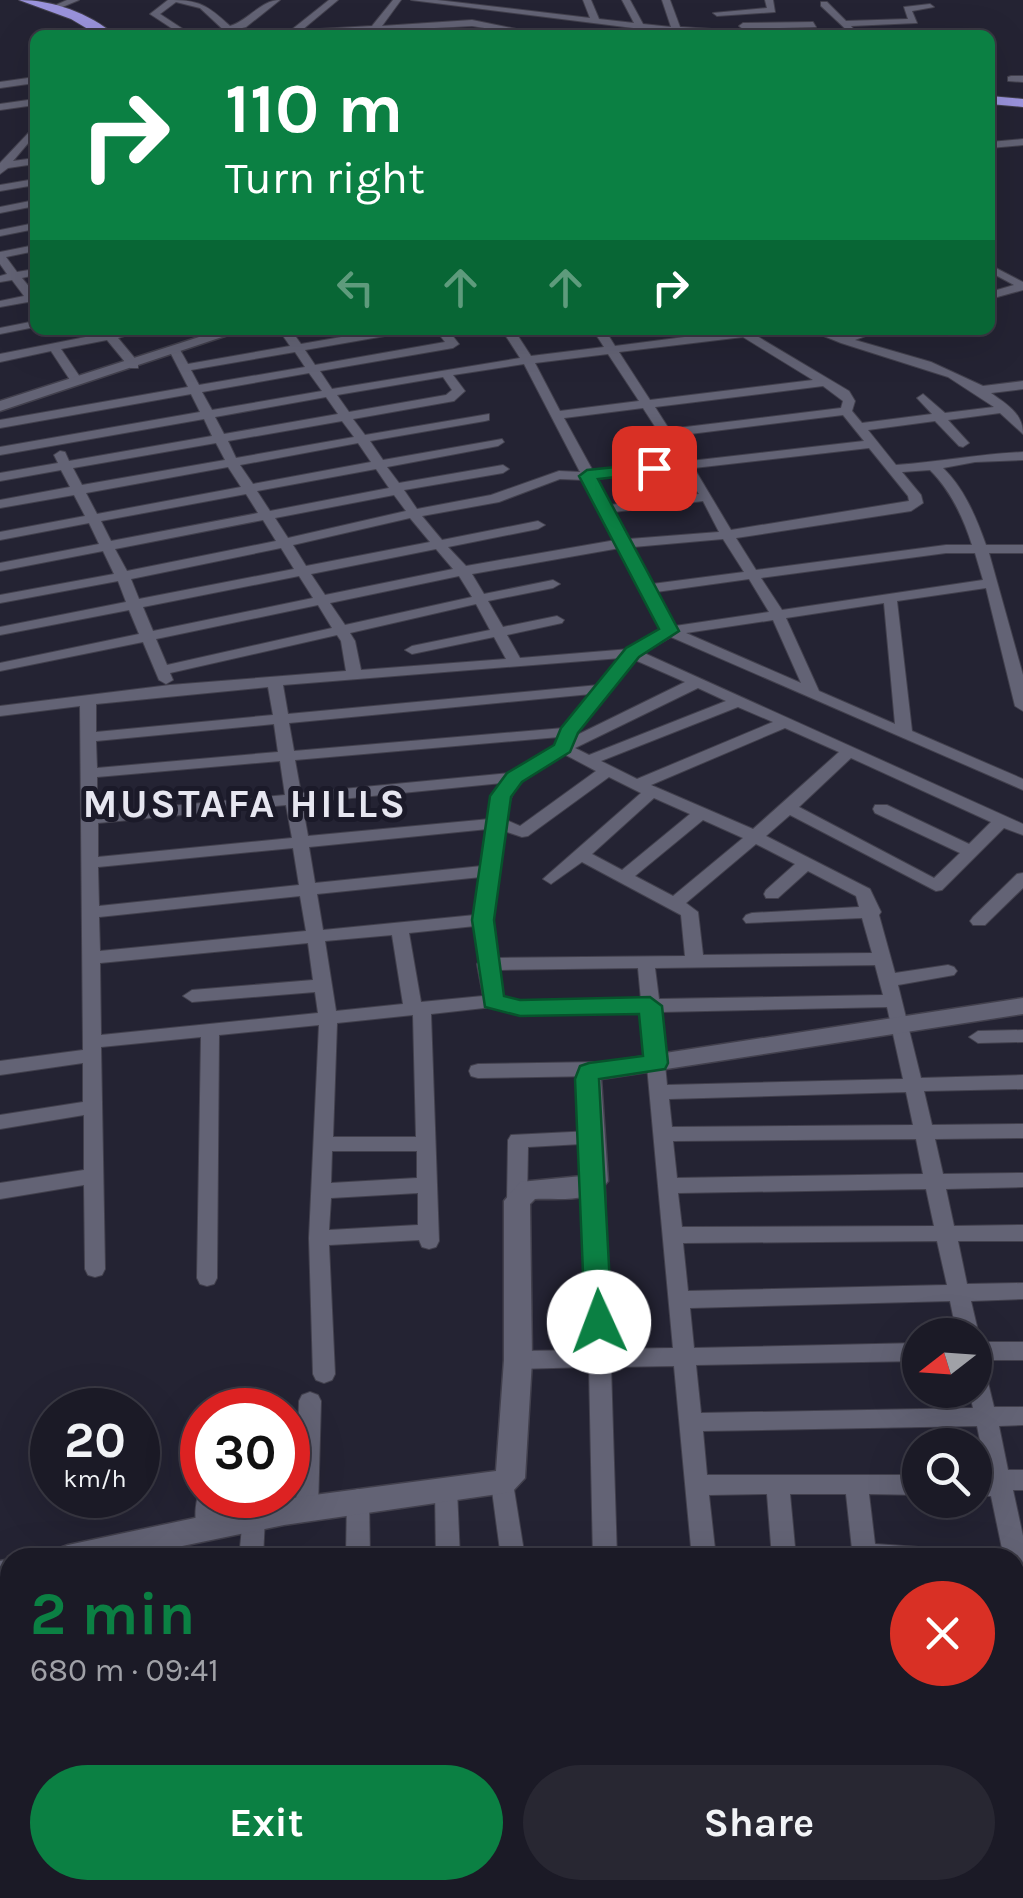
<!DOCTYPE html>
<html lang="en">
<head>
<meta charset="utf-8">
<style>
  body { margin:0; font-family:Karla,sans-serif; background:#282732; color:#f1f3f6; height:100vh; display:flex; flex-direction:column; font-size:38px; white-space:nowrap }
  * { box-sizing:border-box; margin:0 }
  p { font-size:32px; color:#a0a1a7 }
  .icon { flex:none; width:55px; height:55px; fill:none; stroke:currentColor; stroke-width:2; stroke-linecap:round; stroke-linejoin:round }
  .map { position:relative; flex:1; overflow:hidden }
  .sheet { position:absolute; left:0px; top:1548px; width:1025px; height:352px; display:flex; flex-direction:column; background:#1b1a26; border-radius:30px 30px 0 0; box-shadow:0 10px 40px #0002,0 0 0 2px #393843 }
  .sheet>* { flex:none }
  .top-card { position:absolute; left:30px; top:30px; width:965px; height:305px; border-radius:15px; box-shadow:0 10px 40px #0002,0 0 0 2px #393843; background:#0b8043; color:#fff; overflow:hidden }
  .needle { width:65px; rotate:253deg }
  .controls { position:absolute; left:902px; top:1318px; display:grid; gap:20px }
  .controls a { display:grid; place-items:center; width:90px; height:90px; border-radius:50%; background:#1b1a26; box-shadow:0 10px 40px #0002,0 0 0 2px #393843; font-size:50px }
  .speed { position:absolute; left:30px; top:1388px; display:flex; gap:20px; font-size:50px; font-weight:700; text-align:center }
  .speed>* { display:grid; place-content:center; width:130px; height:130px; border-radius:50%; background:#1b1a26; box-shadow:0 10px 40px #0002,0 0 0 2px #393843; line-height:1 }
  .speed small { font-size:25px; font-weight:400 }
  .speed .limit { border:15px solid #d22; background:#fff; color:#111 }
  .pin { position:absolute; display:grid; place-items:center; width:85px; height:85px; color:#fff; margin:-42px; border-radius:20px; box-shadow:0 5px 15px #0006 }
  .me { position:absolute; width:110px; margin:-55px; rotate:358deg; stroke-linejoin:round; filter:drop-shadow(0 0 8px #0008) }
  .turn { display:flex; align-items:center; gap:35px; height:210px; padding:0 30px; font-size:45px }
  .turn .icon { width:130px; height:130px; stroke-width:2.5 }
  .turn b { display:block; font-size:70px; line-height:85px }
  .lanes { display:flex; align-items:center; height:95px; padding:0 30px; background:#0003; justify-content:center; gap:50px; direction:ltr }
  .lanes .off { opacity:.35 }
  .round { display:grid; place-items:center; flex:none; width:105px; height:105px; border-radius:52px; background:#282732 }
  .headline { display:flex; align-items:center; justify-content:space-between; height:170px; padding:0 30px }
  h1 { font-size:60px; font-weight:700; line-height:75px; color:#0b8043 }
  .cta { display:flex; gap:20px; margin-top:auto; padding:20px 30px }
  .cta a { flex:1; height:115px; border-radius:60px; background:#0b8043; color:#fff; font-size:40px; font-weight:700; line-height:115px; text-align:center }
  .cta a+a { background:#282732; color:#f1f3f6 }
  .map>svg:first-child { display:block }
</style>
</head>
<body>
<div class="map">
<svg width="1023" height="1898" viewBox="0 0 1023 1898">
  <rect width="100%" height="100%" fill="#242333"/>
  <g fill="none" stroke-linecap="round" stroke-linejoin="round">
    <!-- minor casing -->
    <g stroke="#42404d" stroke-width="2">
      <g id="minor">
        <polygon points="67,0 79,0 60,8 56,5"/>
        <path d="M168 0C200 0 207 5 230 26 248 21 261 0 280 0L246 27 234 30 238 35H229L200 8 176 2 160 14 192 35H182L150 14Z"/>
        <polygon points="329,0 338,0 302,30 372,26 393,0 401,0 382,26 472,20 541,34 528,35 472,26 378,31 374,35 366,35 368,32 260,35 290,31"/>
        <polygon points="411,0 437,0 590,18 583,0 591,0 599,19 634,23 622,0 630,0 643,24 671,27 662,0 670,0 680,27 759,32 763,35 665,32"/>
        <polygon points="765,0 773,0 775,12 717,16 713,13 767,8"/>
        <polygon points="821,2 827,2 846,21 908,19 904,7 930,4 934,7 912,11 917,23 851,26 855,31 851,34 821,6"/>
        <polygon points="813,22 816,27 743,29 739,26 743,23"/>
        <polygon points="1011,76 1023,76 1023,82 1008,81 1008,77"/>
        <polygon points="35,77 35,83 0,88 0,82"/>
        <polygon points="35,99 35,105 0,110 0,104"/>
        <polygon points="35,126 35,135 13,161 35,158 35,164 8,168 0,174 0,163"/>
        <polygon points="1023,139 1023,145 990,148 990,142"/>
        <polygon points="35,179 35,185 0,191 0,185"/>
        <polygon points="35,200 35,206 0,213 0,207"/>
        <polygon points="35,223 35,229 0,236 0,230"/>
        <polygon points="35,245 35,251 6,257 17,272 35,269 35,275 22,278 35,294 35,306 28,302 0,307 0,301 24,296 12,280 0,282 0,276 7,274 0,264 0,252"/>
        <polygon points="990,265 1023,282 1023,290 990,299 990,292 1014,285 990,272"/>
        <polygon points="35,321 35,327 0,334 0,328"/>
        <polygon points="121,330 144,330 118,338 138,362 138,368 130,368 107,340 61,349 82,380 76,384 72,383 51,351 0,362 0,354"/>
        <path d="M279 330H291L301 344 382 330H408L402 333 305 350 315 365 445 342 436 330H448L459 344 453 348 320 371 332 389 520 358 502 330H547L541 333 518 336 531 356 604 347 593 330H605L615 346 739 330H772L755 335 849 391 855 401 852 411 862 423 932 414 917 398 923 394 945 413 994 407 948 377 841 343 809 330H826L844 336 863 330H881L855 340 931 362 983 386 1023 381V389L991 393C1006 404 1023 413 1023 434L1000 413 948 420 969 443 963 447 959 446 935 421 868 430 896 465C939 462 980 454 1023 452V460L975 462 943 468C964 488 976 517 986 545H1023V553H989L1023 675V711L1015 706 986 588 897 601 912 731 1023 779V790L671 637 644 653 1023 824V835L1004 828 942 890 936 891 790 815 766 836 870 889 881 912 879 915 895 973 948 965 954 967 957 971 954 975 898 985 921 1078 1023 1075V1089L924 1091 932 1125 1023 1124V1138L935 1139 943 1174 1023 1173V1187L946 1189 954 1226 1023 1225V1241H958L967 1284 1023 1283V1299L971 1301 979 1335 975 1341V1335H957L950 1301 690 1308 694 1348 920 1343V1361L696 1365 701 1413 973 1408 969 1390H975V1342H1023V1360H977L983 1362 994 1407H1023V1425L999 1426 1008 1470H1023V1490H1013L1023 1536V1601L1015 1598V1558H1004L991 1496H975V1476L987 1475 977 1426 703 1431 707 1475H920V1495L869 1494 875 1544 933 1548 941 1551 944 1558H853L846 1494H790L796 1558H772L767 1494 709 1495 716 1558H692L674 1366 611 1367 617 1558H593L589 1367 518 1369 510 1366 507 1360 510 1354 518 1351 589 1350 585 1181 588 1176H602L605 1181 610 1349 673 1348 642 1012 520 1014 493 1007 431 1014 439 1241 436 1247 429 1249 422 1247 419 1240 329 1245 335 1374 332 1380 324 1383 316 1380 313 1374 309 1238 319 1025 219 1035 217 1278 214 1284 207 1286 200 1284 197 1278 201 1037 101 1047 105 1269 102 1275 95 1277 88 1275 85 1269 84 1185 0 1199V1183L84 1170V1115L0 1129V1115L83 1102V1063L0 1075V1061L83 1050 80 706 0 716V706L170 685 346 671 341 641 337 635 170 673 173 680 166 684 159 680 143 642 0 671V663L139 634 129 610 0 635V627L126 602 118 581 0 603V595L114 574 103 551 0 571V563L99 544 89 523 0 540V532L85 516 74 495 0 508V500L70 487 61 470 0 481V473L58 463 54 455 60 451 65 452 69 461 212 436 204 419 0 455V447L200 412 191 394 0 428V420L188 387 169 350 171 348H179L188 364 290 346ZM743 337 813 380 650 400 619 352ZM295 352 305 367 199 385 191 370ZM608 354 639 401 560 411 535 363ZM524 364 580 472 559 471 491 495 417 509 404 490 503 473 509 469 503 465 399 483 387 467 498 446 504 442 502 439 383 460 370 441 485 421 489 420V414L365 435 353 419 454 401 465 391 453 375ZM309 373 322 391 212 410 202 392ZM443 377 452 390 446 395 349 412 337 395ZM823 386 843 401 841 408 669 429 655 407ZM326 397 338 414 224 434 215 417ZM643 408 678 462 593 471 564 418ZM843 415 864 441 690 461 674 436ZM342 421 354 437 236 458 228 441ZM216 443 225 460 82 485 73 468ZM358 443 371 462 253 484 240 465ZM869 448 908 496 909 501 731 530 694 468ZM228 467 241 487 97 514 86 493ZM376 469 389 488 270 511 257 491ZM682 469 699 494 610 505 596 479ZM930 470C951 491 963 517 972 545H946L756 570 736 538 911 511 923 503 921 495 902 472ZM560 479 584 480 616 540 466 566 448 547 538 529 545 525 538 521 442 540 422 516 499 502ZM246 494 258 513 111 541 101 521ZM394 495 406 511 288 538 275 518ZM703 501 719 532 629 539 614 512ZM410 518 430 542 306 566 293 545ZM263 520 276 541 127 571 115 549ZM723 539 744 572 652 584 633 547ZM281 548 294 569 139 599 131 579ZM620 548 662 630 630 649 520 658 507 635 562 623 564 620 557 616 503 627 488 601 553 588 560 584 553 580 484 594 472 574ZM436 549 453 569 325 595 311 574ZM946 553H975L983 580 782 610 761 578ZM299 576 313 598 153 631 143 607ZM459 576 472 597 345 625 330 603ZM749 579 769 612 675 626 656 592ZM884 603 895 724 819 691 786 618ZM476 604 490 630 412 646 405 650 412 654 494 637 506 659 361 670 355 641 350 633ZM318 605 332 628 167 665 156 639ZM773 620 801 683 686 633ZM621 658 599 685 288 714 283 685ZM635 660 685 682 575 736 576 733ZM268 687 273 715 96 732V704ZM698 688 726 701 589 755 575 748ZM591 694 564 728 294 751 289 723ZM738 707 773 722 637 779 601 761ZM274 724 278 752 97 768 96 741ZM785 728 839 752 753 829 651 785ZM559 737 556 745 511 773 301 793 295 760ZM564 754 596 771 520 826 506 820C512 776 528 776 564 754ZM851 758 991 822 969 844 887 805H875L873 809 875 813 960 853 934 878 799 807ZM280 761 285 795 97 813V777ZM609 777 641 793 543 879 551 884 582 862 681 915 685 956 496 958 492 920 504 831 522 837 528 836ZM502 783 493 796 490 819 308 836 302 803ZM654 798 690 814 622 870 592 854ZM286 805 292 838 98 857V823ZM703 820 743 838 673 896 635 876ZM488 829 482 866 315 883 309 847ZM756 844 795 864 766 890 764 894 766 898H778L808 871 856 896 859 907 752 913 746 915 743 919 746 923 862 918 872 953 703 955 698 912 686 903ZM293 848 299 885 99 906 98 867ZM481 877 475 915 323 930 317 894ZM300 896 306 931 100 951 99 917ZM475 926 479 961 477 964 483 996 421 1002 409 933ZM392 935 403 1004 336 1011 325 941ZM308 943 313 980 192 990 183 996 192 1002 315 992 318 1013 101 1035 100 963ZM875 965 883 995 659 999 655 968ZM638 968 641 1000 520 1002 501 997 498 970ZM887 1007 903 1079 667 1085 660 1012ZM413 1015 416 1137H333L337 1023ZM906 1092 913 1125 672 1127 669 1099ZM916 1139 923 1174 677 1178 673 1141ZM332 1151H417V1178L331 1183ZM926 1189 934 1226 682 1227 678 1193ZM418 1193V1225L329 1230 331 1198ZM937 1241 947 1285 688 1291 683 1243Z"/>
        <polygon points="1023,873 1023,888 985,925 973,925 970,921 973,917 1017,874"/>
        <polygon points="1023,1030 1023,1042 978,1043 969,1037 978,1031"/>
        <polygon points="597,1062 604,1064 606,1069 604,1074 597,1076 478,1078 471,1076 469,1071 471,1066 478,1064"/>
        <polygon points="592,1131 599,1133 602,1138 599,1143 528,1147 527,1201 524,1206 517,1209 510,1206 507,1201 508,1140 511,1135"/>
        <polygon points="310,1392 318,1395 321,1401 318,1508 315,1515 307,1518 299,1515 296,1508 299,1401 302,1395"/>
        <polygon points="502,1473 510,1476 513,1483 525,1558 501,1558 491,1483 494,1476"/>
        <polygon points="446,1479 454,1482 457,1489 460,1558 436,1558 435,1489 438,1482"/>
        <path d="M202 1487V1495H220L219 1526 215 1533 207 1536 199 1533C193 1521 195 1498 202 1487Z"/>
        <polygon points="358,1489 366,1492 369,1499 370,1558 346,1558 347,1499 350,1492"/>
        <polygon points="254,1507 262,1510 265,1517 263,1558 239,1558 243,1517 246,1510"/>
        <polygon points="10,1700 10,1724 0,1727 0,1703"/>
        <polygon points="93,1890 119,1890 118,1898 92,1898"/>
        <polygon points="207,1890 233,1890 232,1898 206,1898"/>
        <polygon points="258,1890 376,1890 373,1898 255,1898"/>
        <polygon points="546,1890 572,1890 573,1898 547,1898"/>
        <polygon points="722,1890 748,1890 750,1898 724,1898"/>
        <polygon points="814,1890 840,1890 841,1898 815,1898"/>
        <polygon points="908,1890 934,1890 935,1898 909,1898"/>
      </g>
    </g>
    <!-- tertiary casing -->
    <g stroke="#42404d" stroke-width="3">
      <g id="tertiary">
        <polygon points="221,330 243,330 0,411 0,401"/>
        <path d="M1023 998V1014L601 1079 608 1181C593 1204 559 1198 535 1199L530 1204 532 1360 525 1478 512 1492 284 1525 124 1558H53L57 1549 68 1545 284 1499 496 1471 504 1360V1201L520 1182 582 1176 577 1072 581 1066Z"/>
        <polygon points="10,1559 10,1587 0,1589 0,1561"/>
      </g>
    </g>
    <!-- trunk casing -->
    <g stroke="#42404d" stroke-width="2">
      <g id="trunk">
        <path d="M19 0C53 0 89 13 115 35H98L71 19Z"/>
        <polygon points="990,96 1023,99 1023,107 990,104"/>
      </g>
    </g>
    <!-- minor -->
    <use href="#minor" fill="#636375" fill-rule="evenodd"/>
    <!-- tertiary -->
    <use href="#tertiary" fill="#636375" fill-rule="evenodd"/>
    <!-- trunk -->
    <use href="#trunk" fill="#9a93dc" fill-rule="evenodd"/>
  </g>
  <!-- route -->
  <polygon fill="#0b8043" stroke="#07532c" stroke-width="2.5" points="654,463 662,468 660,472 598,479 679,631 639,657 578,733 570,752 522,782 511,797 494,920 504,996 520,1000 650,997 662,1006 668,1063 665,1069 599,1079 612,1322 608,1330 599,1334 589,1330 585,1322 575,1079 580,1066 589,1063 643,1056 639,1014 520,1016 485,1007 472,920 490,796 507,773 554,745 561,728 626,648 659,629 579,476 587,470"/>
  <g text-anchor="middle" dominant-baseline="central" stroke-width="10" stroke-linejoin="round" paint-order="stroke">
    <!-- district labels -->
    <g font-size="40" font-weight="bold" letter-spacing="2.5" fill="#e6e6f0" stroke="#1b1a29">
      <text x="245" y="803">MUSTAFA HILLS</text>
    </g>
  </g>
</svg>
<div class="controls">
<a><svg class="needle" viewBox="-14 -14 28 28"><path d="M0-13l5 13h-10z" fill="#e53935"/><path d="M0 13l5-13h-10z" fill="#a0a1a7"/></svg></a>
<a><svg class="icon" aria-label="search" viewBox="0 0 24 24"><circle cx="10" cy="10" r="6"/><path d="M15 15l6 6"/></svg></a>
</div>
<div class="speed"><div>20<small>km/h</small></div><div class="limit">30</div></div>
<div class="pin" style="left:654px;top:468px;background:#d93025"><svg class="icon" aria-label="arrive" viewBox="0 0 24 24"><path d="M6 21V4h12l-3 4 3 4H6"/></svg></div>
<svg class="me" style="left:599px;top:1322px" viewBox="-20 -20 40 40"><circle r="19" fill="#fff"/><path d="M0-13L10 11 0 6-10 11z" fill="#0b8043"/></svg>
<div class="top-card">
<div class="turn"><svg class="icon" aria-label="right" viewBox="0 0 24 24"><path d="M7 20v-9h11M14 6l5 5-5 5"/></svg><div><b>110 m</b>Turn right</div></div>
<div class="lanes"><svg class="icon off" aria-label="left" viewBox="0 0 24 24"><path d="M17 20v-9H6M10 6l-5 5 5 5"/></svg><svg class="icon off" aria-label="ahead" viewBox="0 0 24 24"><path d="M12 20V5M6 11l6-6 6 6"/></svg><svg class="icon off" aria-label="ahead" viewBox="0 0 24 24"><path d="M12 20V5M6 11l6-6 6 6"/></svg><svg class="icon" aria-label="right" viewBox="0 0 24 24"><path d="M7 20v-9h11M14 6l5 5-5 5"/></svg></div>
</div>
<section class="sheet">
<div class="headline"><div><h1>2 min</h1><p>680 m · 09:41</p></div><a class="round" style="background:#d93025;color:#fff"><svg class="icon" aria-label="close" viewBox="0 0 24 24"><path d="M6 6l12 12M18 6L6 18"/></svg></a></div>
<div class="cta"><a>Exit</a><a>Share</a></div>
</section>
</div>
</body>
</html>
